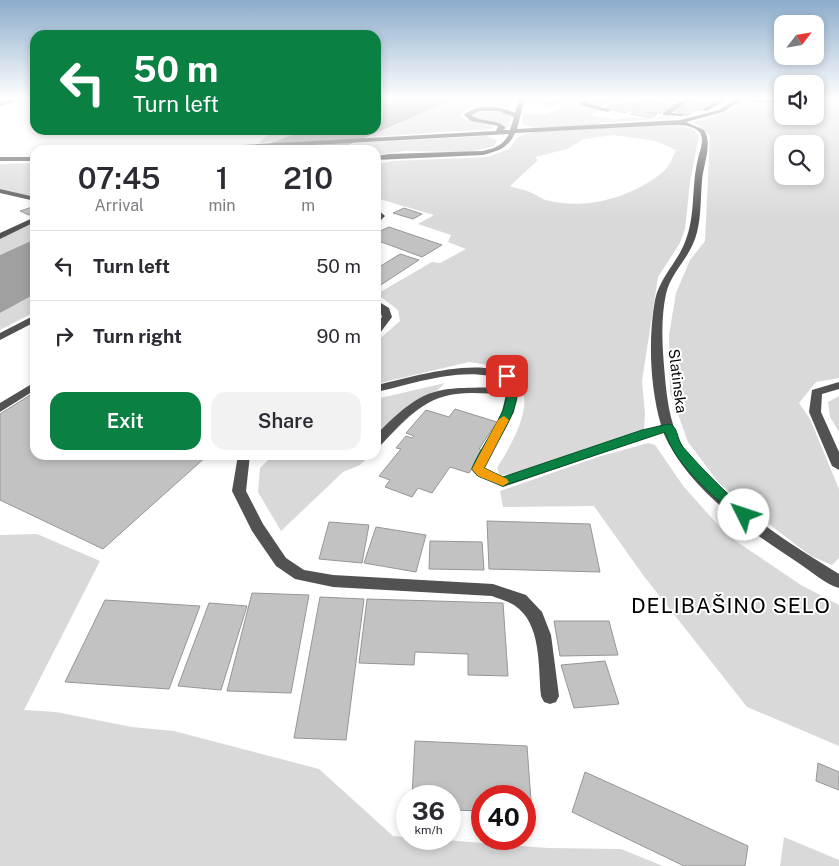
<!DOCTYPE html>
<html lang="en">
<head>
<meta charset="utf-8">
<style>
  body { margin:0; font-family:"Public Sans",sans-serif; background:#f2f2f3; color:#2b2b33; height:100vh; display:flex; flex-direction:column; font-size:19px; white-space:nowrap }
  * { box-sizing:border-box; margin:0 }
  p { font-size:16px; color:#7c7c81 }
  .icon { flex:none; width:28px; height:28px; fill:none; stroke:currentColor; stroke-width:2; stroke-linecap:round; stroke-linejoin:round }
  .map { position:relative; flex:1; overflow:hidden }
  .sheet { position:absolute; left:30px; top:145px; width:351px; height:315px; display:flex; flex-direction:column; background:#fff; border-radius:15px; box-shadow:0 2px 8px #0003 }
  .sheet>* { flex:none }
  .banner { position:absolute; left:30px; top:30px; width:351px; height:105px; border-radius:15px; box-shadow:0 2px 8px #0003; background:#0b8043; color:#fff; overflow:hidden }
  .needle { width:32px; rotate:59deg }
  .buttons { position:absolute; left:774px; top:15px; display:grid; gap:10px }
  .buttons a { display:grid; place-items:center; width:50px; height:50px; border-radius:10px; background:#fff; box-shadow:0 2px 8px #0003; font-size:25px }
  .speed { position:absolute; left:396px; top:785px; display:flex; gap:10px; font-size:25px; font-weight:700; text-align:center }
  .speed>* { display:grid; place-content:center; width:65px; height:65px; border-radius:50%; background:#fff; box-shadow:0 2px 8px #0003; line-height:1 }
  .speed small { font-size:12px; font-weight:400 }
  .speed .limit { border:8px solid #d22; background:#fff; color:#111 }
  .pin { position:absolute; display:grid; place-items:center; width:42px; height:42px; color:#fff; margin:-21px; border-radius:10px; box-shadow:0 2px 8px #0006 }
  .me { position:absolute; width:55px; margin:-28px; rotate:311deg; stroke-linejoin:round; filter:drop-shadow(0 0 4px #0008) }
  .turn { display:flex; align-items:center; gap:18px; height:105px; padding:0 20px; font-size:22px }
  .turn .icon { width:65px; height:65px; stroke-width:2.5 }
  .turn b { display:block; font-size:35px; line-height:42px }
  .eta { display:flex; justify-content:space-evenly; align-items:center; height:85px; text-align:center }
  .eta b { font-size:30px; font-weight:600; line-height:35px }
  .primary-button { display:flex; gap:10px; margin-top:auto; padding:10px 20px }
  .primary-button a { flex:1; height:58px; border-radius:15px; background:#0b8043; color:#fff; font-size:20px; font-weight:600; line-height:58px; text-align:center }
  .primary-button a+a { background:#f2f2f3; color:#2b2b33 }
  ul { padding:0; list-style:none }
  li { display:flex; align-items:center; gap:15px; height:70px; padding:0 20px; border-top:1px solid #e1e1e2 }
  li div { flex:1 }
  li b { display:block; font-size:19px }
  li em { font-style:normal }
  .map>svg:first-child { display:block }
</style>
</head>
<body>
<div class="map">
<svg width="839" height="866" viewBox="0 0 839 866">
  <rect width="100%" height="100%" fill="#fff"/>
  <!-- green -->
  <g fill="#d9d9d9" fill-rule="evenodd">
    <path d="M457 98H513L508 110C495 105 472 104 461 113V117L465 119 492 126 494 127 491 129 369 137Z"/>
    <path d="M571 98H587L573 104 611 113 600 111 588 115H590L616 120 625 117 652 119 667 116 674 118 598 123 602 125 536 128 522 124 523 113C549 117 551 115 571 98Z"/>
    <path d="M832 98H839V378L816 382 799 403 810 419 839 489V558L832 565 811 556 762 519 719 483 688 442 670 392 669 335 676 293 690 260 705 241 710 135 693 122 722 114 742 102 782 103V116H815V105L828 103ZM782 144H815V176H782Z"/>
    <polygon points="478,111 500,112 511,116 509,127 475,118 472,114"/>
    <path d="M670 124 693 129 699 136 690 182 685 229 680 243 658 277 642 381 645 414 644 430C609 440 576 455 542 466 528 470 515 475 500 475L497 468C509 448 530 415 523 390 521 383 511 374 507 368L469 362 376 384V342L400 321 398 310 377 294 432 262 440 263 466 249 448 242 451 235 418 224 434 215 376 198V164L393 161 488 157 509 149 518 137 532 132ZM613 135 656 141 676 150C673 156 670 165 665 170 634 197 586 211 546 200 541 199 537 195 532 193 525 189 517 189 510 186L538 160 535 157 567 149 584 139Z"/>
    <polygon points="284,130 305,130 274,142 258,143 267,136"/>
    <polygon points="486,136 497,140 494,146 470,152 405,151 376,155 376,150 337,150 355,143"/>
    <polygon points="35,163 35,197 0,189 0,164"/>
    <polygon points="35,222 35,239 0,255 0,239"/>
    <polygon points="35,294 35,312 0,330 0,313"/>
    <polygon points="445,383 376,449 376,399"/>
    <polygon points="839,396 839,432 830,417 828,402"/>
    <polygon points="648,443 655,445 684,487 727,535 801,585 839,605 839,746 747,707 643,575 594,506 503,507 500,491 598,457"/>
    <polygon points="273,455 370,455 360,465 343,472 281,531 258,492 260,468"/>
    <polygon points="37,534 100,561 24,710 56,712 132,727 174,731 319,769 393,836 548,848 621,849 663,866 0,866 0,535"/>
    <polygon points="784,837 839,860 839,866 780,866"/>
  </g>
  <!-- water -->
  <g fill="#a0a0a0">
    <polygon points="387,98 457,98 337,150 253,150 305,130 376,130 376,102"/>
    <polygon points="35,239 35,294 0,313 0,255"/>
  </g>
  <!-- building -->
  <g fill="#c2c2c2" stroke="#969696">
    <polygon points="598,98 616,98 600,106 586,104"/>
    <polygon points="620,98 640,98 675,105 661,113 646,112 657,114 651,118 630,114 639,107 625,113 605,108 613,104 620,105 629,100"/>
    <polygon points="650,98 683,98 675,102"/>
    <polygon points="695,98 717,99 701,110 696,110 687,116 675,111"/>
    <polygon points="551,99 562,101 553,105 542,103"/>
    <polygon points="35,206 35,212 29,215 20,211"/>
    <polygon points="404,208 422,214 413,219 393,213"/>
    <polygon points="389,227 442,245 422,257 376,240 376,233"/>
    <polygon points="400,254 419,260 376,288 376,269"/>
    <polygon points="35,392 35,455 208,455 103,549 0,500 0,414"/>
    <polygon points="455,409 497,422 479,449 484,451 469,473 450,467 432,493 418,488 412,497 385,487 390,480 379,476 401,449 396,448 406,436 412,438 414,436 406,433 426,410 449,417"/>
    <polygon points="487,521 590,524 600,572 489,569"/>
    <polygon points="329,522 369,525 362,563 319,559"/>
    <polygon points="376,527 426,535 416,572 364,563"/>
    <polygon points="430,541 482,542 484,570 429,569"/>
    <polygon points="252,593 309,595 291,693 227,691"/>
    <polygon points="320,597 364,599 346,740 294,738"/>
    <polygon points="367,599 503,603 508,676 468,675 468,654 415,652 414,665 359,663"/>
    <polygon points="105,600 200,606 169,689 65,682"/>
    <polygon points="209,603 247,606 221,690 178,686"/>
    <polygon points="554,621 609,621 618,655 560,656"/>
    <polygon points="605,661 619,704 574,708 561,665"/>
    <polygon points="415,741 527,746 532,814 525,814 525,796 482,796 482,811 450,810 450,796 412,796"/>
    <polygon points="818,763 839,772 839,790 816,781"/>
    <polygon points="585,772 748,846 745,866 684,866 572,812"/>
  </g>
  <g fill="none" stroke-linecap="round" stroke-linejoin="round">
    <!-- minor -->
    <g fill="#525252" fill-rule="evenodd">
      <polygon points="19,98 28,98 0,106 0,102"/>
      <path d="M519 98H525L517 129 680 120 719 110 734 100 733 98 782 99V103L741 101 723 112 686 122 704 130C713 144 703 165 702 181 700 203 702 228 691 248 683 264 670 276 666 294 661 317 662 342 664 366 666 389 668 415 677 435 702 490 789 543 839 574V588C825 584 812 572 800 564 750 531 688 490 663 432L503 487 477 476 471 469 502 412 506 394C489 394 472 392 456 394 422 398 402 423 380 446L376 447V435C428 382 437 389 507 387V383C473 362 413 384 376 392V385C410 378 492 351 519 382L514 412 485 468 504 477 661 425C650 387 648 339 655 300 660 277 677 263 685 242 696 216 691 186 698 159 699 152 705 141 700 133 694 124 677 125 668 125L515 133C508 148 499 151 483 155L376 160V156L389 154 483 151C496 148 503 145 509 134L223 150H185L188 148 496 131 498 126 471 121 464 115C478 103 500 106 515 113ZM479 111H498L514 117 510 130H503L506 128C497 118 481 123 471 115Z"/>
      <polygon points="588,98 595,98 586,103 611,110 608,112 579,105 579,103"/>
      <polygon points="685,98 692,98 671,113 683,114 683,116 663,115 663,113"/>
      <polygon points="721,98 728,98 707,111 702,110"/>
      <polygon points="816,98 822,98 815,104 815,99"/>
      <rect x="0" y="157" width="35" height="4"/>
      <polygon points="0,189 35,197 35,201 0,193"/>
      <polygon points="376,208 385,216 376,225"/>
      <polygon points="35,217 35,222 0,239 0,233"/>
      <polygon points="376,300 389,308 392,317 380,333 376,334 376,324 382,317 380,311 376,308"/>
      <polygon points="35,315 35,322 0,340 0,333"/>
      <polygon points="35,382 35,390 0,412 0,403"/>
      <polygon points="839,382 839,389 822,394 821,412 839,452 839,470 832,466 809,412 812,390"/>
      <path d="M238 455H250L246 491 263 524 286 558 304 570 333 575 493 584 526 595 542 612 551 635 559 696 556 702 550 704 544 702 541 696C538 667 542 623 514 605 508 601 499 599 492 596L333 587 295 579 276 566 252 531 232 491Z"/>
    </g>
  </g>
  <!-- sky -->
  <linearGradient id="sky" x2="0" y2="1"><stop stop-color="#8baccb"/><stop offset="0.45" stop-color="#fff"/><stop offset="1" stop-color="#fff" stop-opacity="0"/></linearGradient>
  <rect width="839" height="219" fill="url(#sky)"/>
  <!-- route -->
  <path fill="#0b8043" stroke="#07532c" d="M507 373 518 382C520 411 499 437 486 462L484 468 503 477 642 430 669 424C678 426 677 439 682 446 703 470 724 491 748 512L750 515 748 519H739C712 494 676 467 665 432L503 486 478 476 472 469C480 444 521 401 502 376Z"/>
  <!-- slow -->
  <polygon fill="#f59e0b" points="504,416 509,420 484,468 507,479 509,482 503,486 478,476 472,469 498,420"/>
  <g text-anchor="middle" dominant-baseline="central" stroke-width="4" stroke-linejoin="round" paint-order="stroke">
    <!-- street labels -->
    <g font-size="15" fill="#000" stroke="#fff">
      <text transform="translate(678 381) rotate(83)">Slatinska</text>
    </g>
    <!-- near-quarter labels -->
    <g font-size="21" letter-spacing="1" fill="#000" stroke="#fff">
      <text x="731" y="605">DELIBAŠINO SELO</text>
    </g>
  </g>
</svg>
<div class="buttons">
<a><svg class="needle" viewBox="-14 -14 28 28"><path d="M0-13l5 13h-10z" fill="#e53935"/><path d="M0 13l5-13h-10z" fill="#7c7c81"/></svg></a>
<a><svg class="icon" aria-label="sound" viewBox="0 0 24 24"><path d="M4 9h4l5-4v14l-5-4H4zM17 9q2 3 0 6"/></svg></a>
<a><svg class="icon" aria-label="search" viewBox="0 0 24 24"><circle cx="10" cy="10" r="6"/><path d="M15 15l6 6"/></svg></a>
</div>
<div class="speed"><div>36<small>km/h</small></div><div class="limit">40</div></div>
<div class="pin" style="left:507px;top:376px;background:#d93025"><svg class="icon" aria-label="arrive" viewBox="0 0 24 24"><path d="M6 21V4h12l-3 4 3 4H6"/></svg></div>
<svg class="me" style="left:744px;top:515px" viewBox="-20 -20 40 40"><circle r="19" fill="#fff"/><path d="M0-13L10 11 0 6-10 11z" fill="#0b8043"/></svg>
<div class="banner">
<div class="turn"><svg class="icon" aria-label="left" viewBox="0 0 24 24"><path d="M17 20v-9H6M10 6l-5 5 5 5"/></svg><div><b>50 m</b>Turn left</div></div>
</div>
<section class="sheet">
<div class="eta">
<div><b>07:45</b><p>Arrival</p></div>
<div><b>1</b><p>min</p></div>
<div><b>210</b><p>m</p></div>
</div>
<ul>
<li><svg class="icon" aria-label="left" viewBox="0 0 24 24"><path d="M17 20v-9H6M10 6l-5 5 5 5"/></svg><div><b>Turn left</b></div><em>50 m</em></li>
<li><svg class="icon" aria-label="right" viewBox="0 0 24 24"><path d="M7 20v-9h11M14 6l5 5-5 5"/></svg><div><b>Turn right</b></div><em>90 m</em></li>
</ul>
<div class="primary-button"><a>Exit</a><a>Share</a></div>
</section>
</div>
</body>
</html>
